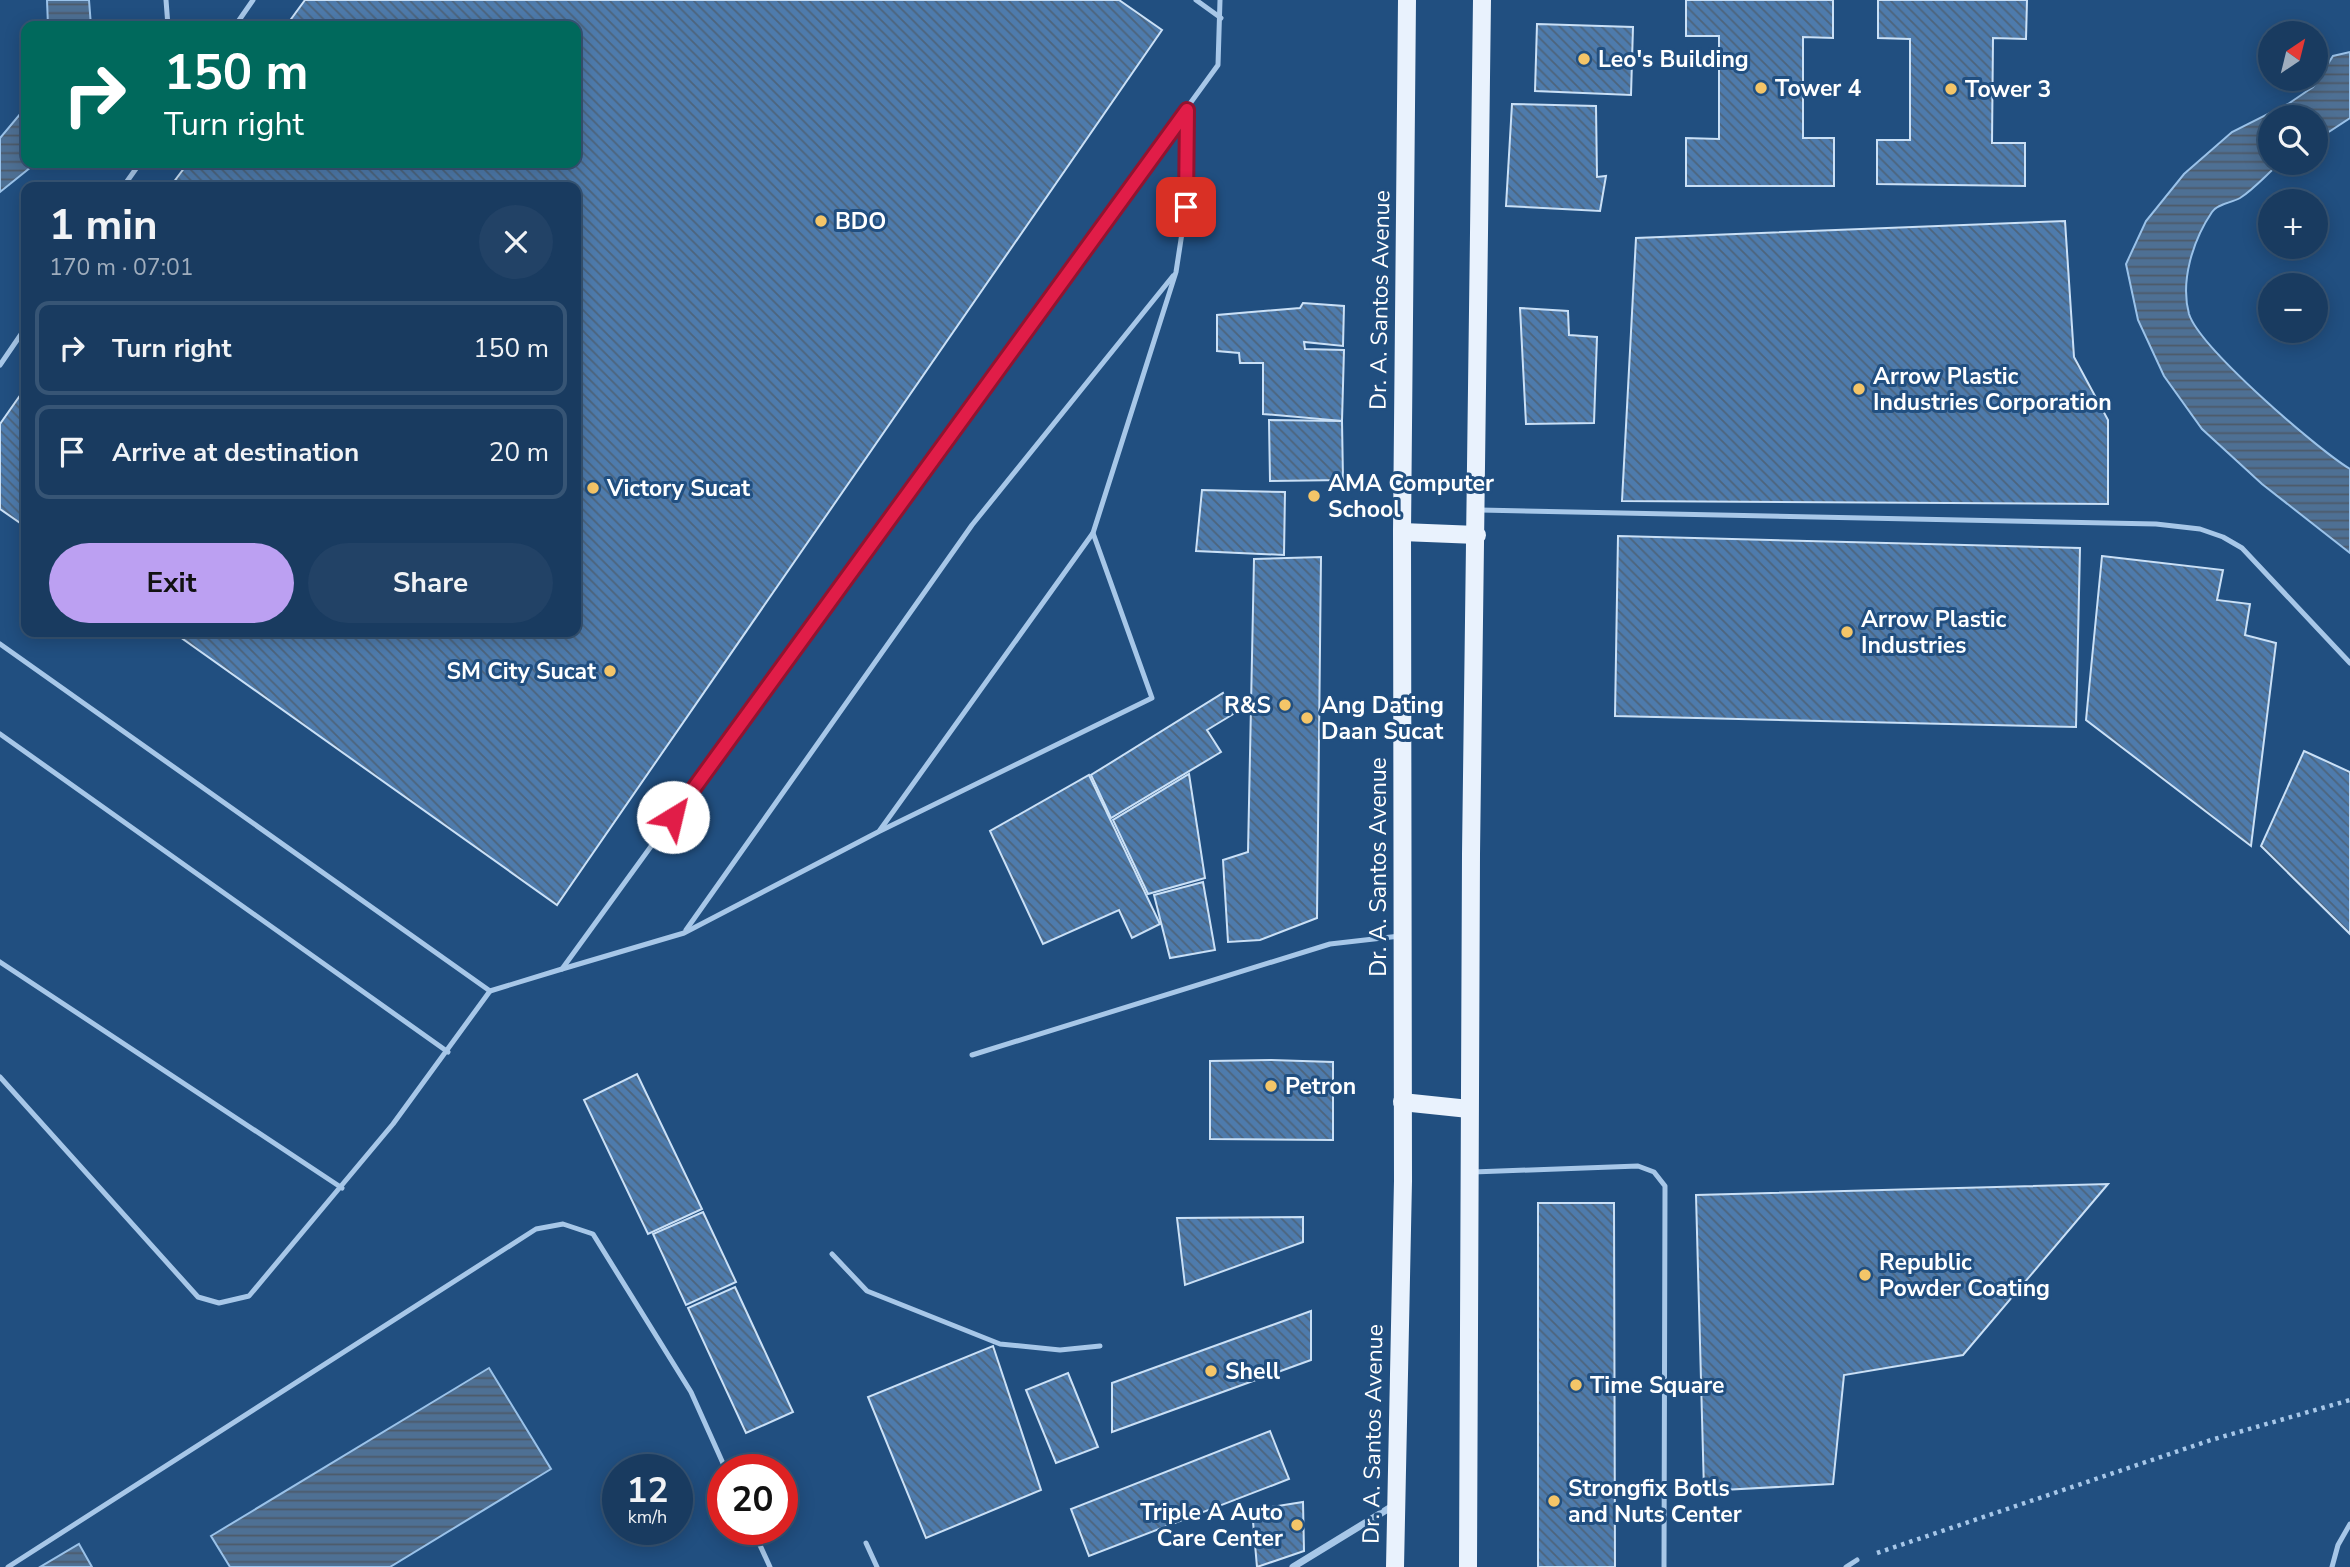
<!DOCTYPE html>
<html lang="en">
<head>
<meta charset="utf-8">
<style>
  body { margin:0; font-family:"Nunito Sans",sans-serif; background:#224266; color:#f1f3f6; height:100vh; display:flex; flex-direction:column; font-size:26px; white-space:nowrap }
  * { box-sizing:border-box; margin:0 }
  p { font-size:23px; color:#9fadbd }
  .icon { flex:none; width:38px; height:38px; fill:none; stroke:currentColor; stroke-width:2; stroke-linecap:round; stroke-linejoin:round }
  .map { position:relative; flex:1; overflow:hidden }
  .drawer { position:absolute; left:21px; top:182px; width:560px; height:455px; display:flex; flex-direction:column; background:#193b60; border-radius:14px; box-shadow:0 4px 18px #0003,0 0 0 2px #375575 }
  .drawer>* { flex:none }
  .hud { position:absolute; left:21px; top:21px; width:560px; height:147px; border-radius:14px; box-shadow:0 4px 18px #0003,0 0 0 2px #375575; background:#00695c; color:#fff; overflow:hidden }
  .needle { width:46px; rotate:35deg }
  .buttons { position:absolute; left:2258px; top:21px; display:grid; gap:14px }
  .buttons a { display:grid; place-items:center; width:70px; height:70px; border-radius:50%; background:#193b60; box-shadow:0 4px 18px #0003,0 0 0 2px #375575; font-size:35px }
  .speed { position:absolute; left:602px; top:1454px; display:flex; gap:14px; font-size:35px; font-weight:700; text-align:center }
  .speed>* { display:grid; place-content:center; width:91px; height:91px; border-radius:50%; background:#193b60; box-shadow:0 4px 18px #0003,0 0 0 2px #375575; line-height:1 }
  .speed small { font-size:18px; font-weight:400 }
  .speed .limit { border:10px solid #d22; background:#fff; color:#111 }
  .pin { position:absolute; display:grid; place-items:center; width:60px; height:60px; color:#fff; margin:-30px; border-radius:14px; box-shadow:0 4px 10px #0006 }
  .me { position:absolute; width:77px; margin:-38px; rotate:36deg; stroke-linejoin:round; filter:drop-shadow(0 0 5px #0008) }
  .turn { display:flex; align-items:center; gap:24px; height:147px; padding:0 28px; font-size:32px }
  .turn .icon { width:91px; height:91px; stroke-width:2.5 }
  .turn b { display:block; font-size:49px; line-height:60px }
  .round { display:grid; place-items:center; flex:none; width:74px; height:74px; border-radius:37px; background:#224266 }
  .head { display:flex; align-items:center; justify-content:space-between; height:119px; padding:0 28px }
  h1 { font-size:42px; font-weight:700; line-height:52px }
  .button { display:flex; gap:14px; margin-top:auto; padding:14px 28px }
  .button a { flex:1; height:80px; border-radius:42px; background:#bca0f2; color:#111; font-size:28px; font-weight:700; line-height:80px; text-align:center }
  .button a+a { background:#224266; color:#f1f3f6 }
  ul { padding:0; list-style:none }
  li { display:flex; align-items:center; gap:21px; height:94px; margin:0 14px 10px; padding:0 14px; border:4px solid #375575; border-radius:14px }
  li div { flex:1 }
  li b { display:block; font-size:26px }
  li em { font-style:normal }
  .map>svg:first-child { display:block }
</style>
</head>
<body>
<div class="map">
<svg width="2350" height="1567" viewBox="0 0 2350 1567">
  <defs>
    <pattern id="water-rules" width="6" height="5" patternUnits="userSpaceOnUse" patternTransform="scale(1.75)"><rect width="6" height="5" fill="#4e7094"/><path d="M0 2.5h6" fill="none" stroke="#4d5a69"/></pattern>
    <pattern id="building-back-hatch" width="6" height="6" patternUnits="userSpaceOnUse" patternTransform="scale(1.75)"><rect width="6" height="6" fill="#4e7bac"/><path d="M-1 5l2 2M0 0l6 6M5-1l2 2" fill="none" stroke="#4d647c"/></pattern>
  </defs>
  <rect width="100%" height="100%" fill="#214f80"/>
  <!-- water -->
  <g fill="url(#water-rules)" stroke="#9ac2e9" stroke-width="2">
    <polygon points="47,0 89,0 91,26 48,26"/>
    <path d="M2350 52V118L2315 141V117H2270V163H2280C2267 174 2254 189 2240 198 2231 203 2217 204 2212 212 2193 240 2180 281 2189 314 2200 348 2317 449 2350 469V553L2262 484 2202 429 2164 376 2138 320 2126 264 2146 221 2184 174 2232 132 2288 104 2313 87 2333 56Z"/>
    <polygon points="26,107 26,163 36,163 0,192 0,138"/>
    <polygon points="489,1368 551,1469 390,1567 230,1567 211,1536"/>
    <polygon points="79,1544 92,1567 40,1567"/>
  </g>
  <!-- building -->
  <g fill="url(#building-back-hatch)" stroke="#cae0f6" stroke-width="2">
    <polygon points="305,0 1119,0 1162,30 557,905 173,632 576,632 576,187 170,187 188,163 576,163 576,26 286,26"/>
    <polygon points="1686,0 1833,0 1833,38 1803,37 1803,138 1834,138 1834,186 1686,186 1686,138 1719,139 1719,36 1686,36"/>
    <polygon points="1878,0 2027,0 2026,39 1993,38 1992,143 2025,143 2025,186 1877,184 1877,140 1910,140 1910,39 1878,38"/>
    <polygon points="1537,24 1633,27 1631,95 1535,91"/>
    <polygon points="1512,104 1596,106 1597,177 1606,176 1600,211 1506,206"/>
    <polygon points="2065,221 2074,357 2108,420 2108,504 1622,501 1636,238"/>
    <polygon points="1303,303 1344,306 1343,346 1304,342 1305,349 1344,350 1342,421 1263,414 1263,363 1240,363 1239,353 1217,351 1217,315 1300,308"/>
    <polygon points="1520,308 1568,311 1569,335 1597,337 1594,423 1526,424"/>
    <polygon points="26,387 26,527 0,509 0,424"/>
    <polygon points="1269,420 1342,421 1343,480 1270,481"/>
    <polygon points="1202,490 1285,492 1284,555 1196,551"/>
    <polygon points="1618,536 2080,548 2076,727 1615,716"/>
    <polygon points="2102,556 2223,570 2217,600 2250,604 2245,635 2276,643 2251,846 2086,720"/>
    <polygon points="1321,557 1317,918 1260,940 1228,942 1223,860 1248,852 1254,559"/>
    <polygon points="1223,693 1235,713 1207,730 1221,752 1111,818 1091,775"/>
    <polygon points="2304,751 2350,772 2350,934 2261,846"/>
    <polygon points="1189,774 1205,878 1148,894 1113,820"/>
    <polygon points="1089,775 1160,924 1132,938 1119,910 1043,944 990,831"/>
    <polygon points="1203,882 1215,950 1170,958 1154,895"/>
    <polygon points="1271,1060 1333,1062 1333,1140 1210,1139 1210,1061"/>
    <polygon points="637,1074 702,1209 648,1234 584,1100"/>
    <polygon points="2108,1184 1963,1355 1844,1375 1833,1484 1704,1491 1696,1195"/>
    <polygon points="1538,1203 1614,1203 1615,1567 1538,1567"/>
    <polygon points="703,1212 736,1282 686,1305 653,1234"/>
    <polygon points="1303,1217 1303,1242 1185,1285 1177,1218"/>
    <polygon points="735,1287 793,1412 746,1433 688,1308"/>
    <polygon points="1311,1311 1311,1360 1112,1432 1112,1383"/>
    <polygon points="993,1346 1041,1490 926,1538 868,1397"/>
    <polygon points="1068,1373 1098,1447 1056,1463 1026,1390"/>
    <polygon points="1270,1431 1289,1479 1089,1556 1071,1509"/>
    <polygon points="1303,1502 1304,1551 1257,1567 1252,1510"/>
  </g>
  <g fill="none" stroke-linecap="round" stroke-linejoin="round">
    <!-- path -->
    <polyline stroke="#a7c7e8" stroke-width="4.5" stroke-dasharray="3.5 5" stroke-linecap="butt" points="1877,1553 2211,1440 2350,1400"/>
    <!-- lane -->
    <g stroke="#a7c7e8" stroke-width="5">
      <polyline points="166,0 168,26"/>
      <polyline points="1196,0 1221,18"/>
      <polyline points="235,26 253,0"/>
      <polyline points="123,187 140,163"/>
      <polyline points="0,365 26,327"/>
      <polyline points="1480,510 2156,524 2200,529 2223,537 2242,548 2350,663"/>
      <polyline points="0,644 490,991 562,969 1218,65 1220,0"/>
      <polyline points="0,734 448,1052"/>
      <polyline points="880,830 1093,533"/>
      <polyline points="686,930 972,525 1173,276"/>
      <polyline points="0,962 342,1188"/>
      <polyline points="562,969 684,933 878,832 1152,698 1093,533 1176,272 1186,207 1187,110"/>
      <polyline points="972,1055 1330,944 1400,936"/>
      <polyline points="0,1077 198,1297 219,1303 249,1296 393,1124 490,991"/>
      <polyline points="1473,1172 1638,1166 1654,1172 1665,1186 1664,1567"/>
      <polyline points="832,1254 867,1291 1000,1344 1060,1350 1100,1346"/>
      <polyline points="753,1530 770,1567"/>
      <polyline points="866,1543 877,1567"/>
      <polyline points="8,1567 536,1229 563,1224 593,1234 691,1392 726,1470"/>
      <polyline points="1846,1567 1857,1560"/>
      <polyline points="2332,1567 2338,1545 2350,1524"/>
    </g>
    <!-- street -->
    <polyline stroke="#a7c7e8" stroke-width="7" points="1293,1567 1396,1504"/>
    <!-- primary -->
    <g stroke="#e9f2fd" stroke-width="18">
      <polyline points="1402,532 1477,535"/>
      <polyline points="1402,1102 1469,1109"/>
      <polyline points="1395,1567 1403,1181 1402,532 1407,0"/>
      <polyline points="1468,1567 1471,854 1482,0"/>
    </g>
  </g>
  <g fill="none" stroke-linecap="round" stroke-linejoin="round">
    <!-- route casing -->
    <g stroke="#92132f" stroke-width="18">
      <polyline id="route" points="673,817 1187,110 1186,207"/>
    </g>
    <!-- route -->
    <use href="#route" stroke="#e11d48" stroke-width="12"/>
  </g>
  <!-- markers -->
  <g fill="#f4c568" stroke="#214f80" stroke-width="2.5">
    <circle cx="1584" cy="59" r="7"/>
    <circle cx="1761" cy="88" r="7"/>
    <circle cx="1951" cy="89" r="7"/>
    <circle cx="821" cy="221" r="7"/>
    <circle cx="1859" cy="389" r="7"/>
    <circle cx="593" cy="488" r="7"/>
    <circle cx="1314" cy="496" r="7"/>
    <circle cx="1847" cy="632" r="7"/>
    <circle cx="610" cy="671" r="7"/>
    <circle cx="1285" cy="705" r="7"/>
    <circle cx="1307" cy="718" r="7"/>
    <circle cx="1271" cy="1086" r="7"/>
    <circle cx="1865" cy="1275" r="7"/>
    <circle cx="1211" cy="1371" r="7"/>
    <circle cx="1576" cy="1385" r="7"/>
    <circle cx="1554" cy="1501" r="7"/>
    <circle cx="1297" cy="1525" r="7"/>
  </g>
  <g text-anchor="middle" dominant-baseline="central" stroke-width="6" stroke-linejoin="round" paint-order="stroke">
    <!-- poi labels -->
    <g font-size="23" font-weight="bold" fill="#fff" stroke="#214f80" text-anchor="start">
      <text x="1598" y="59">Leo's Building</text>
      <text x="1775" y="88">Tower 4</text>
      <text x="1965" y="89">Tower 3</text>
      <text x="835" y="221">BDO</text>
      <text x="1873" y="376">Arrow Plastic<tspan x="1873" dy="26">Industries Corporation</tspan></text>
      <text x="1328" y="483">AMA Computer<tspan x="1328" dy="26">School</tspan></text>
      <text x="607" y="488">Victory Sucat</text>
      <text x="1861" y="619">Arrow Plastic<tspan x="1861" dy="26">Industries</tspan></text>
      <text x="596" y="671" text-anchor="end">SM City Sucat</text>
      <text x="1271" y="705" text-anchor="end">R&amp;S</text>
      <text x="1321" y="705">Ang Dating<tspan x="1321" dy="26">Daan Sucat</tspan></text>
      <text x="1285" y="1086">Petron</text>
      <text x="1879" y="1262">Republic<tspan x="1879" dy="26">Powder Coating</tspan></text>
      <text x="1225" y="1371">Shell</text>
      <text x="1590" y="1385">Time Square</text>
      <text x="1568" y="1488">Strongfix Botls<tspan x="1568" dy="26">and Nuts Center</tspan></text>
      <text x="1283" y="1512" text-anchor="end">Triple A Auto<tspan x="1283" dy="26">Care Center</tspan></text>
    </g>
    <!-- street labels -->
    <g font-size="23" fill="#fff" stroke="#214f80">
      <text transform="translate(1380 300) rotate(-89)">Dr. A. Santos Avenue</text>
      <text transform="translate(1378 867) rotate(-90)">Dr. A. Santos Avenue</text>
      <text transform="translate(1373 1434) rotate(-89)">Dr. A. Santos Avenue</text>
    </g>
  </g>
</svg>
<div class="buttons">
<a><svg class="needle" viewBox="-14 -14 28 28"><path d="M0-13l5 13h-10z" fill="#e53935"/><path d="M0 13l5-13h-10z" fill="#9fadbd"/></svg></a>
<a><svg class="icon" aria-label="search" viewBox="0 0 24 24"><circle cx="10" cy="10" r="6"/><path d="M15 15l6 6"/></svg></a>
<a>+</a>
<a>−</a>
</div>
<div class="speed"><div>12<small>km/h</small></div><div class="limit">20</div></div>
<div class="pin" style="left:1186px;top:207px;background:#d93025"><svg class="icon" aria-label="arrive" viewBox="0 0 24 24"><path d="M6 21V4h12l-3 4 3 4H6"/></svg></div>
<svg class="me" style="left:673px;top:817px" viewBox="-20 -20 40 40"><circle r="19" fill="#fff"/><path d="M0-13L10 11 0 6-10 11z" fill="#e11d48"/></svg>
<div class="hud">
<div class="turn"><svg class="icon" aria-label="right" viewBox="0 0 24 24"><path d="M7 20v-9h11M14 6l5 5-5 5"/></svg><div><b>150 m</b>Turn right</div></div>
</div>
<section class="drawer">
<div class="head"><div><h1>1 min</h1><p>170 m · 07:01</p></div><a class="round"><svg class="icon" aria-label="close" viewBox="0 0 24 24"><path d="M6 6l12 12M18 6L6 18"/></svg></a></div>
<ul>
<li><svg class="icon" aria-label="right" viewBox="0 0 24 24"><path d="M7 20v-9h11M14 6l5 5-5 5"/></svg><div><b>Turn right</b></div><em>150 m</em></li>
<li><svg class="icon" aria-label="arrive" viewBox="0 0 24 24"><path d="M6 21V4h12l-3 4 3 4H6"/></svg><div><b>Arrive at destination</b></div><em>20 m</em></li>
</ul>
<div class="button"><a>Exit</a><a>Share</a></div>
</section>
</div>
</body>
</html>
